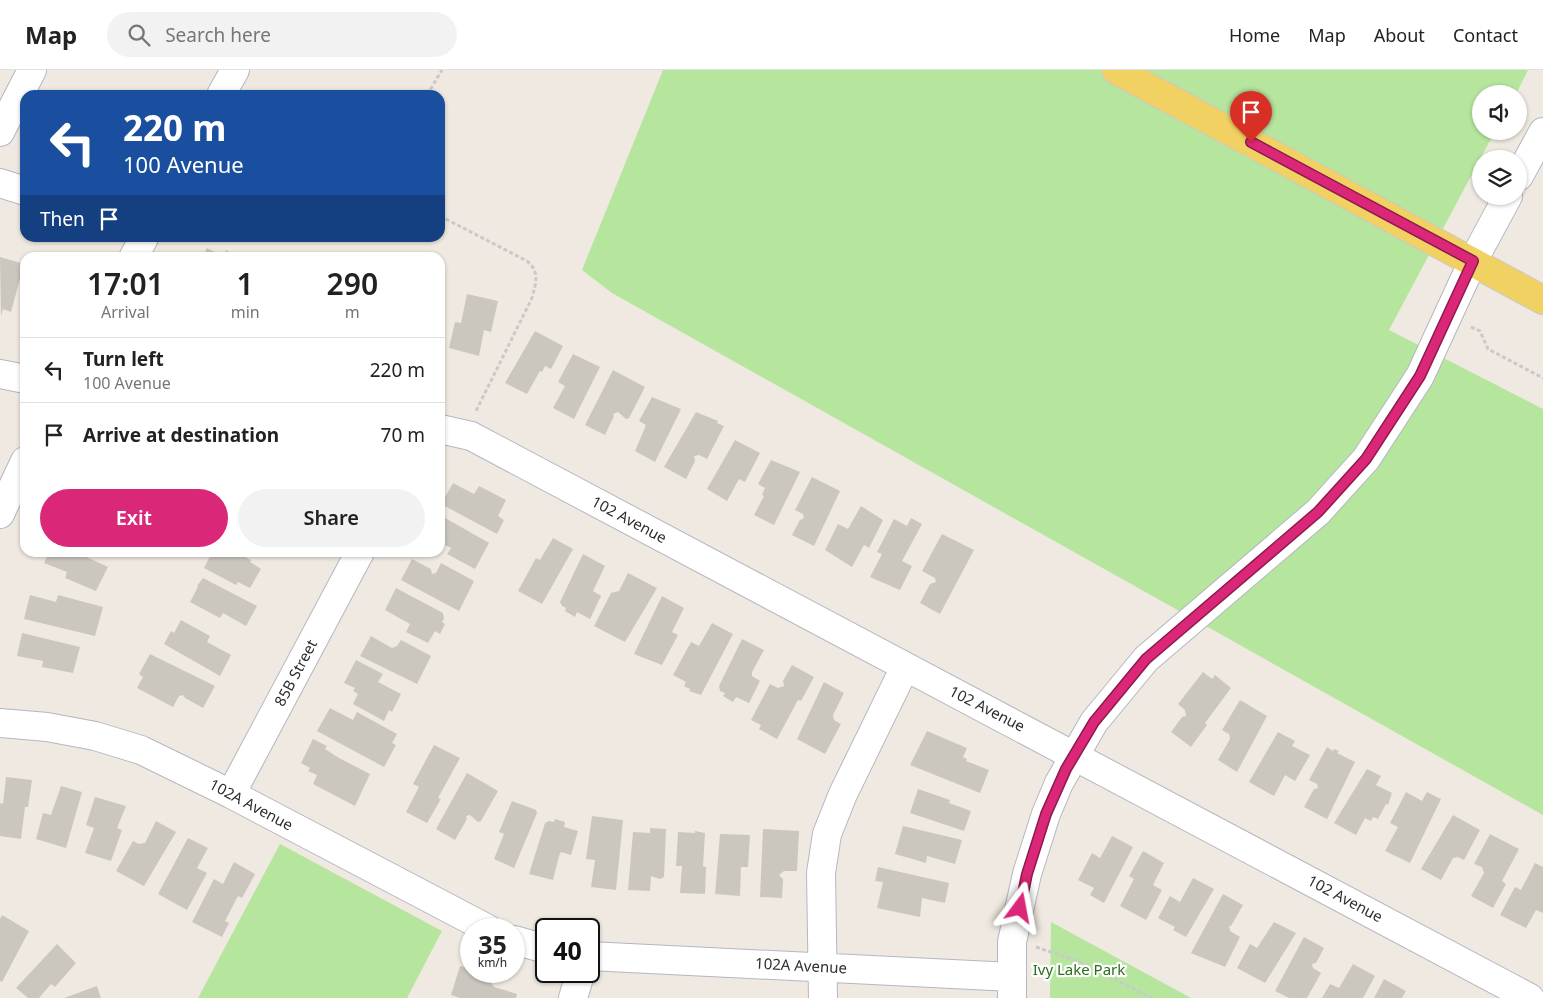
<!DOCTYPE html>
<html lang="en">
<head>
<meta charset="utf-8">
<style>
  body { margin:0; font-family:"Noto Sans",sans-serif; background:#f2f2f2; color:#222; height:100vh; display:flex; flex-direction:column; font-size:19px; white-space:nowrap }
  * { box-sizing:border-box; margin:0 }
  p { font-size:16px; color:#767676 }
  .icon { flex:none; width:28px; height:28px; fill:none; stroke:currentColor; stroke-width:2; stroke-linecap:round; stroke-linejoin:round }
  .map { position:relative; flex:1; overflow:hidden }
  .drawer { position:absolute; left:20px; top:182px; width:425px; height:305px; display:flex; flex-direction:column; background:#fff; border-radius:15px; box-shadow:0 1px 4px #0004 }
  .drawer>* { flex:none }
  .top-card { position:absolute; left:20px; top:20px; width:425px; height:152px; border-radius:15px; box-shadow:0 1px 4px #0004; background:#1a4fa0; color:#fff; overflow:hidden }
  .controls { position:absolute; left:1472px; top:15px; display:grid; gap:10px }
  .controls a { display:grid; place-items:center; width:55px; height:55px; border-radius:50%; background:#fff; box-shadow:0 1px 4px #0004; font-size:25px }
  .speed { position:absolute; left:460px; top:848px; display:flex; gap:10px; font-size:25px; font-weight:700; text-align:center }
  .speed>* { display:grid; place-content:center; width:65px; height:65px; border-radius:50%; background:#fff; box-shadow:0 1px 4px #0004; line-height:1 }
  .speed small { font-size:12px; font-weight:400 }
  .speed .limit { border:2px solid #111; border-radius:8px; background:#fff; color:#111 }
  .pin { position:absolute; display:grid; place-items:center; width:42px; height:42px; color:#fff; margin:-51px -21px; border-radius:50% 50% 50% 0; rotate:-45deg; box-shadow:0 0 5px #0007 }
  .pin .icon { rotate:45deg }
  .me { position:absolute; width:55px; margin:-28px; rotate:13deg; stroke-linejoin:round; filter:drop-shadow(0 0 4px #0008) }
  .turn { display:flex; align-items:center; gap:18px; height:105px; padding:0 20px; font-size:22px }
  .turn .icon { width:65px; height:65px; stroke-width:2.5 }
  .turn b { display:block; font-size:35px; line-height:42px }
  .then { display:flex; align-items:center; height:48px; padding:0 20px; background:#0003; gap:10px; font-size:19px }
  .eta { display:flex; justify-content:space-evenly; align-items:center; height:85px; text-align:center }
  .eta b { font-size:30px; font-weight:600; line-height:35px }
  .action { display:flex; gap:10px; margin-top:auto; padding:10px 20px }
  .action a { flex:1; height:58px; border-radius:30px; background:#db2777; color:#fff; font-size:20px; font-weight:600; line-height:58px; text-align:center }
  .action a+a { background:#f2f2f2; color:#222 }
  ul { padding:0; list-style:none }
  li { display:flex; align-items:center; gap:15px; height:65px; padding:0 20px; border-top:1px solid #e0e0e0 }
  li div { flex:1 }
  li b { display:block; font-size:19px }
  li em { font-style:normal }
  header { display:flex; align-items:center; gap:30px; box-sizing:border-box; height:70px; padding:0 25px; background:#fff; border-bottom:1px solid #e0e0e0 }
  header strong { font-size:24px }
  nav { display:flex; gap:28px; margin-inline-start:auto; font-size:18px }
  .search { width:350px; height:45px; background:#f2f2f2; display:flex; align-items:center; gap:12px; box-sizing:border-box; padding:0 18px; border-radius:28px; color:#767676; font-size:19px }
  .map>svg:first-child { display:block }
</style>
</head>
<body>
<header>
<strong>Map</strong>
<div class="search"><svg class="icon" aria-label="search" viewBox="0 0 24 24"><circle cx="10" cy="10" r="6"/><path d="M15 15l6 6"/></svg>Search here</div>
<nav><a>Home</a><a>Map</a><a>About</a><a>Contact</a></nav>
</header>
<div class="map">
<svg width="1543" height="928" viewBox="0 0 1543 928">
  <rect width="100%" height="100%" fill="#efe9e1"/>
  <path fill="#b6e59e" d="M663 0H1528L1516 24H1481V61H1495L1389 260 1543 339V745L612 223 582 200Z
    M280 774 442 861 407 928H198Z
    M1051 852 1191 928H1050Z"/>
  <path fill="#cbc7bf" d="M207 178 223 186 226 180 239 188H202Z
    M0 187 24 194 11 242 3 239 1 246Z
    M467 224 498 231 491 262 484 260 479 286 449 278 455 252 461 253Z
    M535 261 563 276 551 299 545 296 542 302 540 301 527 324 505 313Z
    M573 284 600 297 574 349 553 338 565 316 558 312Z
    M613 300 645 317 629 348 626 349 618 342 613 344 614 346 605 365 585 355Z
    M652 327 681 339 655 392 635 381 646 355 639 351Z
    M696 342 718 351 717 353 724 356 707 389 699 385 694 386 695 391 686 409 664 397Z
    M735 370 760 383 745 412 739 409 727 431 707 419Z
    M771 390 800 402 774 455 754 445 764 426 762 425 765 418 758 414Z
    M812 407 840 421 814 476 792 465 800 450 804 448 803 444 795 440Z
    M453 413 474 424 479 416 506 430 498 446 504 450 497 464 441 434Z
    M861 436 883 450 869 478 864 475 852 497 825 480 838 454 848 459Z
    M440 445 489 473 475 499 447 484 451 478 440 473Z
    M911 448 922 454 902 491 912 496 900 520 870 507 882 484 877 482 894 449 907 456Z
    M942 464 974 480 940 544 920 533 930 514 936 512 935 508 922 501Z
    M553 468 573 479 542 534 518 521 536 488 540 490Z
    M49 482H76L108 497 96 521 65 508 67 502 44 493Z
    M212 482H247L245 487 251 490 250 492 261 499 250 518 238 512 236 515 204 498Z
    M583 484 605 496 593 521 601 526 590 549 577 542 575 547 565 541 566 538 562 536 560 532Z
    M412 489 431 499 432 504 436 503 441 493 474 511 459 541 401 510Z
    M628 503 657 518 625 572 594 556 611 523 619 521Z
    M203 508 257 536 246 556 223 543 220 548 190 532 198 517 197 516Z
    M396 518 443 543 444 548 442 552 445 554 440 564 435 561 428 573 406 562 410 554 385 540Z
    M30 525 56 532 58 525 103 537 95 566 24 549Z
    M662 526 684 538 672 562 678 565 662 595 634 584Z
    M181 550 210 566 207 572 231 585 220 606 164 574 171 561 174 563Z
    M712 553 733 564 701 625 689 621 690 619 684 616 686 612 673 605 691 572 699 576Z
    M22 563 80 577 73 603 42 597 43 591 17 586Z
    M371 566 392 578 397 576 401 570 431 586 417 614 360 586Z
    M742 569 764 580 752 602V606L760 611 749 633 736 627 733 632 723 626 725 623 720 621 719 616Z
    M150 584 215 616 203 638 185 628 183 625 179 626 173 637 137 618 143 607 139 604Z
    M356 590 383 604 378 612 401 624 392 642 389 640 384 651 353 634 358 624 353 621 355 618 344 613Z
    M792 595 814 607 801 631 798 630 777 669 759 659 761 655 751 650 770 614 778 618 784 616 783 611Z
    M1203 602 1212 609 1215 605 1231 618 1205 653 1207 655 1191 677 1171 662 1182 647 1186 646 1185 640 1178 634Z
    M824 612 844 623 833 645 834 650 841 654 825 684 797 669Z
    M1240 630 1267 646 1237 702 1218 690 1230 669 1229 664 1222 660Z
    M330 638 353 650 357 642 397 664 392 673 396 675 384 697 317 661Z
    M927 661 967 678 963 687 967 689 966 691 989 700 980 723 910 695Z
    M1278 662 1295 671 1292 676 1310 685 1295 711 1285 705 1274 726 1249 712Z
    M313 669 327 676 325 679 339 688 370 704 355 736 313 714 317 705 308 701 310 698 301 693Z
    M434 675 460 688 438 728 441 729 427 753 406 742 419 717 413 714Z
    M1327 677 1333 681 1334 679 1339 681 1337 683 1355 692 1327 749 1304 737 1314 719 1318 718 1317 714 1309 710Z
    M1367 699 1381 706 1376 715 1392 723 1388 735 1386 734 1378 749 1373 747 1371 751 1365 748 1356 765 1334 753Z
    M467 703 498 721 481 751 478 752 470 745 466 746 467 749 455 770 436 759Z
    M6 707 32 710 28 737H25L21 769 0 766V733L3 734Z
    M61 716 82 722 66 778 36 769 43 743 51 745Z
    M918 719 950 730 949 733 971 741 964 761 910 743Z
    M1406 722 1422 731 1427 722 1441 729 1410 793 1385 781 1398 757 1390 753Z
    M95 727 126 736 117 758 122 760 111 791 85 783 94 758 86 755Z
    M512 731 536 740 537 743 514 798 494 789 504 764 499 762Z
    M1453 745 1480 760 1464 790 1458 787 1453 788 1441 810 1421 799Z
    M592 746 623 750 616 820 591 817 595 790 586 789Z
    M555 749 565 752 564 757 578 761 571 785 561 782 559 786 553 810 529 804 545 753 549 751 554 752Z
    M156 751 176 762 144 816 116 801 133 771 139 774 145 773Z
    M903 756 962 770 955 794 927 786 926 793 895 784Z
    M650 758 666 759 664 807 660 809 651 806 650 821 628 820 633 762 650 763Z
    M763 759 799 761 797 801H784L779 805 783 809 782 828 760 827Z
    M695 761 705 763 703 796 706 797 705 824 680 823 682 796H676L678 762 695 763Z
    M720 764 750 765 748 797H741L740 826 715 824Z
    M1490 764 1519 779 1502 811 1506 814 1493 838 1471 826 1484 803 1482 797 1474 794Z
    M1112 766 1133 777 1104 833 1090 825 1094 818 1078 810 1092 783 1100 788Z
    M188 768 208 778 197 798 207 803 187 840 158 824Z
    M1143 781 1164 793 1153 815 1162 820 1146 850 1120 836 1134 809 1129 806Z
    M234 792 255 804 242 828 238 826 225 851 229 853 222 867 192 852 214 809 223 814Z
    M1535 793 1543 797V843L1536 840 1526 858 1500 845 1515 817 1521 820Z
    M878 797 949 813 945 833 922 828 920 847 877 838 883 812 875 811Z
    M1193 808 1214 819 1186 867 1173 860 1175 857 1158 848 1170 826 1180 832Z
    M1223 824 1243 835 1231 856H1229L1230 861 1240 867 1225 897 1191 883Z
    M2 845 29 861 2 912 0 911V849Z
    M1274 852 1296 863 1265 913 1237 898 1250 874 1257 878Z
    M1304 867 1324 878 1316 893 1312 894 1313 898 1321 903 1307 928H1289L1275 921Z
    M57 874 76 893 55 917 51 914 39 928H28L16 918Z
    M1353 894 1375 906 1363 928H1322L1330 914 1339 918Z
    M460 896 471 899V901L493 905 491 912 494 917 517 924 516 928H460L451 925Z
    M1384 909 1406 921 1402 928H1374Z
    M97 916 101 928H64Z"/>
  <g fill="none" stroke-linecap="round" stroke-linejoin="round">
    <defs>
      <path id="minor" d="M221 25 235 0
        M0 62 32 0
        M1519 106 1543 62
        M0 113 25 121
        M133 188 144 168
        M0 304 25 309
        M440 359 471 366 1530 928
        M0 444 25 391
        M0 653 47 657 95 666 141 680 231 724 488 859
        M231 724 360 482
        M514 870 546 879
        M589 886 1012 907
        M573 928 581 901
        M823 928 821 803 827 764 843 724 905 597
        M1012 928V872L1027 804 1046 744 1059 713 1094 652 1146 589 1318 442 1366 389 1420 306 1473 191 1508 126"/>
      <path id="major" d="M1116 0 1543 230"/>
    </defs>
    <use href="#minor" stroke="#b4b7c1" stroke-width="30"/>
    <use href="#major" stroke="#c9c9c9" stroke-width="30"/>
    <path stroke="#c9c9c9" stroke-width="3" stroke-dasharray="4 2.5" stroke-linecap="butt" d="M427 25 442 0
      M440 146 527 191C540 202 536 212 532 228L476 341
      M1471 257 1480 261 1488 279 1543 308
      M1036 877 1078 891 1152 928"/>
    <use href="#minor" stroke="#fff" stroke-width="28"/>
    <use href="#major" stroke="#f2d163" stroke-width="28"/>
  </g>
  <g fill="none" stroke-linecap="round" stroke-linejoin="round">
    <defs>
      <path id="route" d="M1020 838 1027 804 1046 744 1066 699 1094 652 1146 589 1318 442 1366 389 1420 306 1473 191 1251 72"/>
    </defs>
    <use href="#route" stroke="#8e194d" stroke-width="12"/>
    <use href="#route" stroke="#db2777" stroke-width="9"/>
  </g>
  <g text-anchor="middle" stroke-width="4.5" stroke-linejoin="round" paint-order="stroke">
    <g font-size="15" fill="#2e2e2e" stroke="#fff">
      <text transform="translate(629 450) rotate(28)" y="5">102 Avenue</text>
      <text transform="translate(296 603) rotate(-62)" y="5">85B Street</text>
      <text transform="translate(987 639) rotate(27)" y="5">102 Avenue</text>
      <text transform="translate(251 735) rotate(28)" y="5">102A Avenue</text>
      <text transform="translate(1345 829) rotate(28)" y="5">102 Avenue</text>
      <text transform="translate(801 896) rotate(3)" y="5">102A Avenue</text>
    </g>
    <g font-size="15" fill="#2c6e1b" stroke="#fff">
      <text x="1079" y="905">Ivy Lake Park</text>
    </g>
  </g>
</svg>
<div class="controls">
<a><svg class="icon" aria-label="sound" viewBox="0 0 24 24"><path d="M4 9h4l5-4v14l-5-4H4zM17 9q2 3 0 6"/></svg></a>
<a><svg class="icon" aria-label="layers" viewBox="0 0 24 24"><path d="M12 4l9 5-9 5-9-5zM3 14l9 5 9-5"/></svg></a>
</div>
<div class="speed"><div>35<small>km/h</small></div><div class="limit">40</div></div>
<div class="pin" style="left:1251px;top:72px;background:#d93025"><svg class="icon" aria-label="arrive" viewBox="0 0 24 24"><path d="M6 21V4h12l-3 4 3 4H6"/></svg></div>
<svg class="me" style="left:1020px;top:838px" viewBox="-20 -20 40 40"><path d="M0-17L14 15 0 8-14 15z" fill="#db2777" stroke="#fff" stroke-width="4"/></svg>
<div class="top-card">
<div class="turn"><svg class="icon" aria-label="left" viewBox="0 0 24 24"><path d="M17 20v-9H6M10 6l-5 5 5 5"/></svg><div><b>220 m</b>100 Avenue</div></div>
<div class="then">Then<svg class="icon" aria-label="arrive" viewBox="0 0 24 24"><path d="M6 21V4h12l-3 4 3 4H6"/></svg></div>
</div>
<section class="drawer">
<div class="eta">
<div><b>17:01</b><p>Arrival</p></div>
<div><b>1</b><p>min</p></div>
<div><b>290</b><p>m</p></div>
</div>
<ul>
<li><svg class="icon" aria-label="left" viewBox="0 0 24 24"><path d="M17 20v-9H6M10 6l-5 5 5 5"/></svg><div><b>Turn left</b><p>100 Avenue</p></div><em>220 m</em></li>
<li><svg class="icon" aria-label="arrive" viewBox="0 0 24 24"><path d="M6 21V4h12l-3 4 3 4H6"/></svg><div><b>Arrive at destination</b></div><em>70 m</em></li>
</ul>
<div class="action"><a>Exit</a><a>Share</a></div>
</section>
</div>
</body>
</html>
